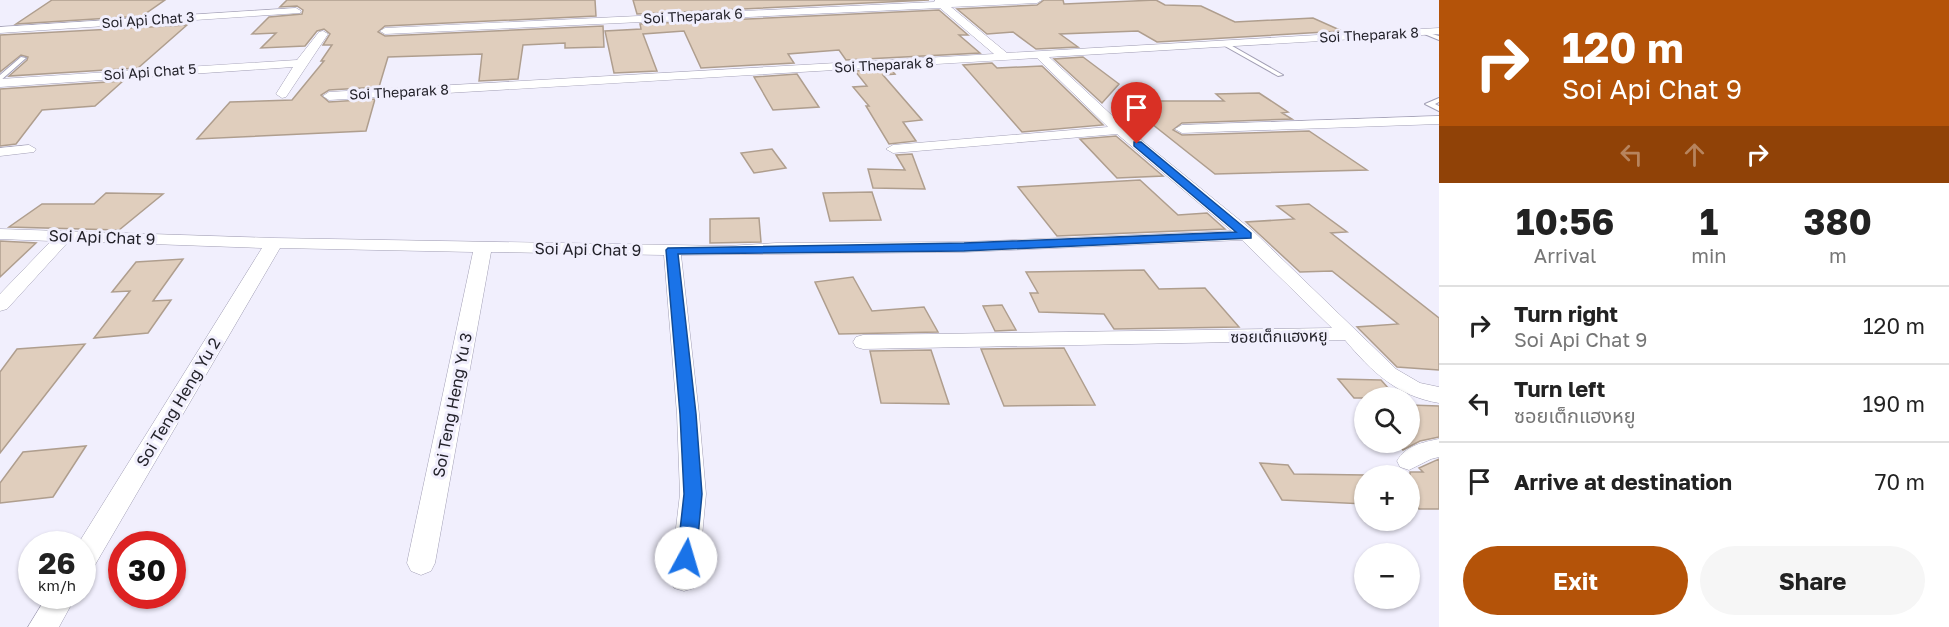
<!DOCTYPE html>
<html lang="en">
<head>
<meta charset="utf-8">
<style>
  body { margin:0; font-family:"Golos Text","Noto Sans Thai",sans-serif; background:#f6f6f6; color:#222; height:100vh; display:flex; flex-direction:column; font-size:22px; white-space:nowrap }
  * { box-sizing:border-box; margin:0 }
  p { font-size:20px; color:#767676 }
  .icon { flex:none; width:33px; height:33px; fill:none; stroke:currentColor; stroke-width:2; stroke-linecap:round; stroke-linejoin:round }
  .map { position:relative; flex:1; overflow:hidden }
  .details { display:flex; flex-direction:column; background:#fff; width:510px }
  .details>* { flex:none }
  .hud { background:#b45309; color:#fff; overflow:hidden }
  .buttons { position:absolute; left:1354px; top:387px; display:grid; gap:12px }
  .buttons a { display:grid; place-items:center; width:66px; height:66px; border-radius:50%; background:#fff; box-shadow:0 2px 4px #0004; font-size:30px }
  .speed { position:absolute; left:18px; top:531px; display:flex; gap:12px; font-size:30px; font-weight:700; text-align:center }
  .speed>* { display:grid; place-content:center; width:78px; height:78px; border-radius:50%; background:#fff; box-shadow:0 2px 4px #0004; line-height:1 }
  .speed small { font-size:15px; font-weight:400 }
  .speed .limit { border:9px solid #d22; background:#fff; color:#111 }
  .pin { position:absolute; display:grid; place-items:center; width:51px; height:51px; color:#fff; margin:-62px -26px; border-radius:50% 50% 50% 0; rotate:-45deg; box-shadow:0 0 6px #0007 }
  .pin .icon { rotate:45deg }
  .me { position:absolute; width:66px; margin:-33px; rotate:6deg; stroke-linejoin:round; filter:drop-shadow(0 0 4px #0008) }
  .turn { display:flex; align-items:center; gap:21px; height:126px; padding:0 24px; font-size:27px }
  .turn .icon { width:78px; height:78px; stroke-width:2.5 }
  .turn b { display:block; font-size:42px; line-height:51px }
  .lanes { display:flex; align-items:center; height:57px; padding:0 24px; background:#0003; justify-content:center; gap:30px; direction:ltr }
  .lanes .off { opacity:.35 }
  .eta { display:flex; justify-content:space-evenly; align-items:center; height:102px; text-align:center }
  .eta b { font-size:36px; font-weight:700; line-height:42px }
  .cta { display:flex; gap:12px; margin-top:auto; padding:12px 24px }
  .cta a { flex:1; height:69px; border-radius:36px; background:#b45309; color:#fff; font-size:24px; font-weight:700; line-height:69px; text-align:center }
  .cta a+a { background:#f6f6f6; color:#222 }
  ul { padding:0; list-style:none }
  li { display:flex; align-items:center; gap:18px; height:78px; padding:0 24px; border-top:2px solid #e0e0e0 }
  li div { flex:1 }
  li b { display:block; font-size:22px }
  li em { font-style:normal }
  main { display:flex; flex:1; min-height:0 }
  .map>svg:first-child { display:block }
</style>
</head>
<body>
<main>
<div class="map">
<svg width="1439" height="627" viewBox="0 0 1439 627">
  <rect width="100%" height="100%" fill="#f1effd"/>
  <path fill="#e0cebd" stroke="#af9e8e" stroke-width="1.5" d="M52 0H165L142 16 16 24Z
    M287 0H595L596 16 385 26 378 32 385 36 603 26 604 47 565 48V43L523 45 518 79 479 81 482 54 388 57 379 87 329 90 321 95 329 102 375 99 366 131 197 139 230 102 292 100 324 61H321L332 45H323L330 34 324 29 317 31 305 46 261 48 276 33 252 34 269 17 302 14 303 10 297 6 280 7Z
    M633 0H929L637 14Z
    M1044 0H1063L1064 4 1156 0 1165 5 1201 6 1235 22 1313 18 1342 31 1157 42 1138 31 1060 34 1078 47 1036 49 1013 32 987 34 957 9 1037 5Z
    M939 10 968 35H959L980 53 846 60 839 50 788 54 794 63 701 68 684 31 643 34 657 71 614 73 605 31 641 29 640 24Z
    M187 25 138 68 9 76 27 60 28 57 21 55 0 72V35Z
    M1083 57 1119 84 1102 103 1054 59Z
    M992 63 997 68 1042 66 1103 125 1022 132 963 65Z
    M891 69 895 74 883 75 922 120 903 122 916 141 889 144 866 106H869L853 87 867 86 855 71Z
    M797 74 819 107 773 110 754 77Z
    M123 81 95 106 42 110 16 144 0 146V89Z
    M1259 93 1288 112 1282 113 1292 119 1182 123 1173 130 1182 135 1309 131 1367 170 1215 174 1118 97 1150 96 1158 101H1224L1216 94Z
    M1116 136 1163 176 1117 178 1080 139Z
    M772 149 786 168 754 173 741 153Z
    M912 154 925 189 873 188 868 169 905 170 896 155Z
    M1140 180 1178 215 1207 213 1225 229 1057 236 1018 187Z
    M872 192 881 220 830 221 823 193Z
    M106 193 163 194 119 230 9 227 42 204H94Z
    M1309 204 1347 232 1331 233 1439 318V370L1397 367 1357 327 1398 324 1332 271 1300 272 1246 222 1294 219 1277 206Z
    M759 218 761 242 710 243V219Z
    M0 241 36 243 0 277Z
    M183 259 153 301 171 300 148 333 94 338 130 291 112 292 136 262Z
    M1144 270 1159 289 1205 288 1239 327 1114 329 1104 314 1039 312 1030 293H1038L1026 272Z
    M853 277 872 311 924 307 938 332 839 334 815 282Z
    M1002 305 1016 330 995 331 983 306Z
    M85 344 0 453V372L17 349Z
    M1064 348 1095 405 1004 406 981 349Z
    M931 350 949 404 881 403 870 351Z
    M1338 379 1381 380 1397 398H1354Z
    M1410 405 1439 406V437L1420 441 1403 450 1396 442H1410Z
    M86 446 53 497 0 503V483L23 452Z
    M1439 459V509H1419L1410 498V472H1423L1419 468Z
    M1260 463 1288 465 1294 474 1365 475V504L1282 500Z"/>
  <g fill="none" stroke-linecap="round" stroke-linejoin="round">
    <defs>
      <path id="service" d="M1422 31 1439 36V40L1422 33Z
        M1223 43H1227L1283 75 1278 76 1223 45Z
        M21 57 26 58 0 81V75Z
        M1439 98V102L1435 104 1439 106V111L1425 104Z"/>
      <path id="minor" d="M935 0H1042L1037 3 951 7 1007 53 1439 28V34L1049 57 1118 121 1253 231 1396 369 1420 383 1439 387V403C1397 396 1372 372 1345 340L863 349 856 347 853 342 856 337 863 335 1332 328 1242 240 964 252 681 255 699 414 706 494 698 579 694 588 684 591 674 588 670 579 680 494 677 414 664 255 491 252 435 563 431 571 421 575 411 571 407 563 473 252 280 248 92 570 82 574V544H78L262 248 69 241 7 309 0 311V294L51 241 0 239V229L274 238 728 246 776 243 964 242 1232 231 1117 134 893 153 886 149 893 145 1108 127 1037 58 329 100 323 96 329 92 994 54 940 8 385 34 380 31 385 28 934 2Z
        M296 8 301 11 300 13 0 33V27Z
        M323 31 328 34 286 97 282 98 276 94 293 67 0 87V79L297 60 319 32Z
        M1439 116V124L1182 133 1175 129 1182 125Z
        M29 145 36 149 34 152 0 156V148Z
        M1439 439V457L1431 459 1409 470 1400 467 1397 461C1405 446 1423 442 1439 439Z
        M47 596H76L59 627H28Z"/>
    </defs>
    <use href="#service" stroke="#a29fb5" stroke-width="2"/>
    <use href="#minor" stroke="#a29fb5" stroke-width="1"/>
    <use href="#service" fill="#fff" fill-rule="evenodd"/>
    <use href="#minor" fill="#fff" fill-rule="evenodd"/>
  </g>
  <path fill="#1a73e8" stroke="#114b97" stroke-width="1.5" d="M1134 142H1141L1251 233V238L964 251 678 254 696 414 702 494 696 558 693 563 686 566 680 563 677 558 684 494 680 414 666 250 668 248 964 243 1236 232 1134 146Z"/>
  <g text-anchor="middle" stroke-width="6" stroke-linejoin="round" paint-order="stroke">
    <g font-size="14" fill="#23222a" stroke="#f1effd">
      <text transform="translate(693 16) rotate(-3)" y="5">Soi Theparak 6</text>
      <text transform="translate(148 20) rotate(-4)" y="5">Soi Api Chat 3</text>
      <text transform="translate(1369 35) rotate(-3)" y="5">Soi Theparak 8</text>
      <text transform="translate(884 65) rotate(-3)" y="5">Soi Theparak 8</text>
      <text transform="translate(150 72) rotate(-4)" y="5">Soi Api Chat 5</text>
      <text transform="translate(399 92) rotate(-3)" y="5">Soi Theparak 8</text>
    </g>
    <g font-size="16" fill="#23222a" stroke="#f1effd">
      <text transform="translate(102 237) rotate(2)" y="6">Soi Api Chat 9</text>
      <text transform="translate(588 249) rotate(1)" y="6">Soi Api Chat 9</text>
      <text transform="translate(1279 336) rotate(-1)" y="6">ซอยเต็กแฮงหยู</text>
      <text transform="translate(178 402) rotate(-59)" y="6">Soi Teng Heng Yu 2</text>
      <text transform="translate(452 405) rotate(-79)" y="6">Soi Teng Heng Yu 3</text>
    </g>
  </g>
</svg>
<div class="buttons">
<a><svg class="icon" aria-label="search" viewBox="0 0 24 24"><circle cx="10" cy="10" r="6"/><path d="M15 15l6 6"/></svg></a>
<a>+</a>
<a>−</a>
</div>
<div class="speed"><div>26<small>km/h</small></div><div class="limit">30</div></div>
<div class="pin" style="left:1137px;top:144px;background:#d93025"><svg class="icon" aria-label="arrive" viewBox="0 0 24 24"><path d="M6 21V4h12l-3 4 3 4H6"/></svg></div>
<svg class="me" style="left:686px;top:558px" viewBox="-20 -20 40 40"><circle r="19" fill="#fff"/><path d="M0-13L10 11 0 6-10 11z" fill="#1a73e8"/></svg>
</div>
<section class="details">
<div class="hud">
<div class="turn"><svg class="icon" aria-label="right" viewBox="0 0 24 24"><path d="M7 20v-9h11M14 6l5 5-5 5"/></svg><div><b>120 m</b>Soi Api Chat 9</div></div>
<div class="lanes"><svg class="icon off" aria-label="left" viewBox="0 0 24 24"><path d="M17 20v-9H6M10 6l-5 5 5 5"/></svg><svg class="icon off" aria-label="ahead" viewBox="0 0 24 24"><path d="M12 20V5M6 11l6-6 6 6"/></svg><svg class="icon" aria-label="right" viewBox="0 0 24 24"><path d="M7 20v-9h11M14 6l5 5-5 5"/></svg></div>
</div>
<div class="eta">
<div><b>10:56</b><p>Arrival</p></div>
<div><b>1</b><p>min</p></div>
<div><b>380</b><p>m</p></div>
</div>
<ul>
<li><svg class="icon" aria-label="right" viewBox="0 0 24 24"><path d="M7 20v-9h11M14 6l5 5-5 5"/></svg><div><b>Turn right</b><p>Soi Api Chat 9</p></div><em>120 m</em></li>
<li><svg class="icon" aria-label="left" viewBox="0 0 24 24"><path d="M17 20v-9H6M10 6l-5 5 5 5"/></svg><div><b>Turn left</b><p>ซอยเต็กแฮงหยู</p></div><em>190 m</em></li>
<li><svg class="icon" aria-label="arrive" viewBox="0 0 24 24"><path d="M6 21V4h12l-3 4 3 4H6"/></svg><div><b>Arrive at destination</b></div><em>70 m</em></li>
</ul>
<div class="cta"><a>Exit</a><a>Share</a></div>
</section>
</main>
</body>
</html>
